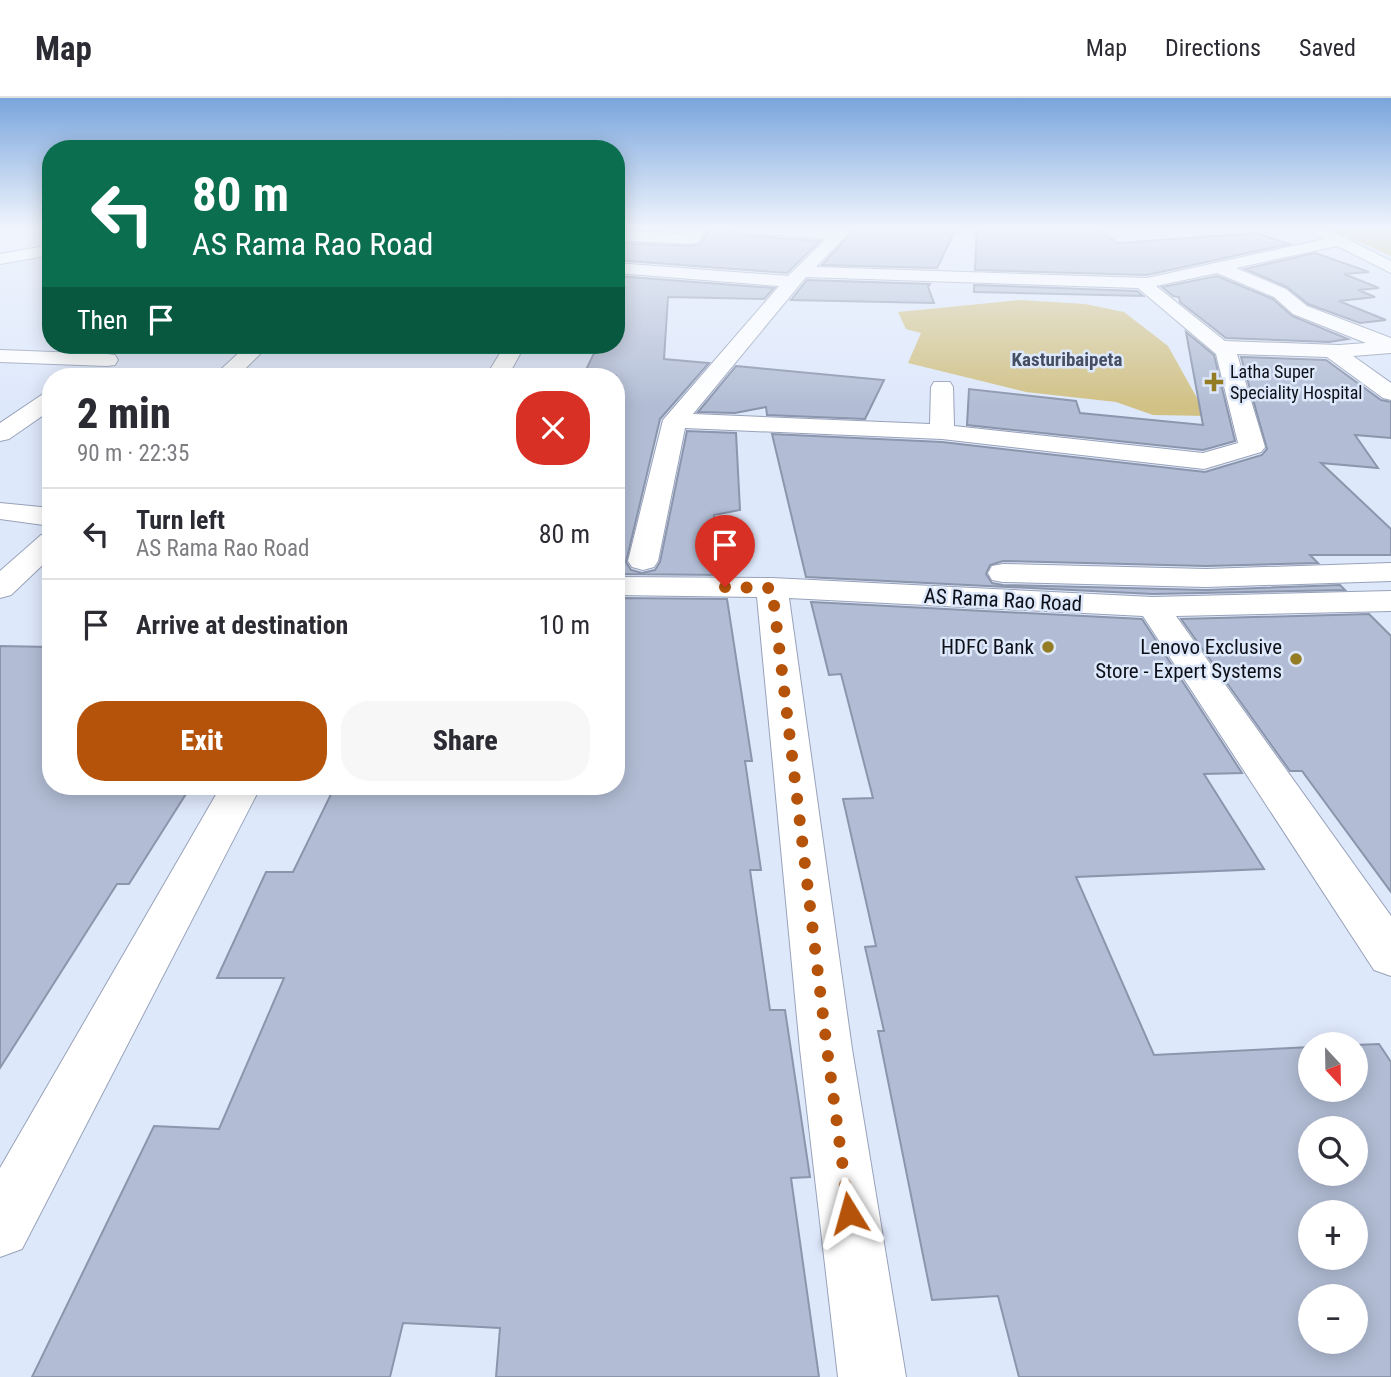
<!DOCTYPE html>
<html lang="en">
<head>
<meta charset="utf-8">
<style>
  body { margin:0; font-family:"Roboto Condensed",sans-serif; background:#f7f7f7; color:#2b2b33; height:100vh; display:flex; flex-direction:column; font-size:26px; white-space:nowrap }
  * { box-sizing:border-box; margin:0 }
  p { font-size:23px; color:#7c7c81 }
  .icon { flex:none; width:38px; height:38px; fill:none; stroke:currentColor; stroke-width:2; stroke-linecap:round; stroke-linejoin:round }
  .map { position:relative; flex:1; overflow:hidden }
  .side { position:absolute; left:42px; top:270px; width:583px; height:427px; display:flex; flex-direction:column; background:#fff; border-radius:28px; box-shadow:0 4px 18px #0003 }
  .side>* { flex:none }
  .banner { position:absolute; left:42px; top:42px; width:583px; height:214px; border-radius:28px; box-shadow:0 4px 18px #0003; background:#0b6e4f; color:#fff; overflow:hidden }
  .needle { width:46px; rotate:158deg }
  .tools { position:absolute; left:1298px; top:934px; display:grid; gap:14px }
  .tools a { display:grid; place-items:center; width:70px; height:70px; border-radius:50%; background:#fff; box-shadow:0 4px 18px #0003; font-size:35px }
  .pin { position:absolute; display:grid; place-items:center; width:60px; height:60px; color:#fff; margin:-72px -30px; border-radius:50% 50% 50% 0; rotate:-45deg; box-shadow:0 0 7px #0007 }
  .pin .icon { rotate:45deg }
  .me { position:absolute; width:77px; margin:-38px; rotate:352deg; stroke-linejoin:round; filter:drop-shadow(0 0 5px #0008) }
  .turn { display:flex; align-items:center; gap:24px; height:147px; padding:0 35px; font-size:32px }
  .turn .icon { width:91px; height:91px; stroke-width:2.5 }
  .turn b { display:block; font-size:49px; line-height:60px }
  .then { display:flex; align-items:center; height:66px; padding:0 35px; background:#0003; gap:14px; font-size:26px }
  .round { display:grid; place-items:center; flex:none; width:74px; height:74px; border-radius:28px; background:#f7f7f7 }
  .headline { display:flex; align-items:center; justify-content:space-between; height:119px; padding:0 35px }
  h1 { font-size:42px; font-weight:800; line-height:52px }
  .button { display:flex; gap:14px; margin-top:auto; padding:14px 35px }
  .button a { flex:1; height:80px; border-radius:28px; background:#b45309; color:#fff; font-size:28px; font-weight:800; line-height:80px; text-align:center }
  .button a+a { background:#f7f7f7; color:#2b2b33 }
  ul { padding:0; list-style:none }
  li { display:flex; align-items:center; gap:21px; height:91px; padding:0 35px; border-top:2px solid #e1e1e2 }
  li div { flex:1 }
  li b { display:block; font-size:26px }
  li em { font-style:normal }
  header { display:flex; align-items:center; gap:42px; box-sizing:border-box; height:98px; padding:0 35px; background:#fff; border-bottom:2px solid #e1e1e2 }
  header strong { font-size:33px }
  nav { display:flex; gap:38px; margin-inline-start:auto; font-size:24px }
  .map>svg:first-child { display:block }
</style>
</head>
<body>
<header>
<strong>Map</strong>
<nav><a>Map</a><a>Directions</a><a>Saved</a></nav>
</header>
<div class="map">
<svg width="1391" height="1279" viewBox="0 0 1391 1279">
  <rect width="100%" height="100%" fill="#dee8fb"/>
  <path fill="#d1c185" d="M1326 129H1391V158Z
    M1020 202 1085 206 1124 214 1168 248 1207 318 1153 317 1116 304 1026 294 908 265 921 235 906 231 898 214Z"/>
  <path fill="#b2bdd5" stroke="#8b95ac" stroke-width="2" fill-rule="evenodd" d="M712 129H729L739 137 820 143 787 175 616 162V145L693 148 700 146Z
    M857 129H957L937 170 822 167Z
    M977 129H1093L1118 145 1256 135 1289 146 1147 177 975 172Z
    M1315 155 1369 174 1344 176 1379 190 1358 192 1375 199 1339 203 1386 222 1360 225 1308 206 1287 189 1245 171Z
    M616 178 774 190 764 201 668 199 664 261 709 265 660 321 626 464 631 472 642 475 655 472 660 464 687 333 736 335 740 412 714 417 723 477 616 476V278H583L598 247H616Z
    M1217 178 1273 201 1292 218 1348 241 1329 244 1226 240 1180 204 1179 199 1173 198 1162 189Z
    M807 182 930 186 928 189 934 205 791 202Z
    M974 187 1137 193 1143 198 974 194Z
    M1186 234 1214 257 1235 343 1203 352 967 327 969 291 1076 303 1080 315 1203 327Z
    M1241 259 1326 262 1381 302 1391 304V340L1355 337 1378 370 1321 365 1391 431V457H1310L1318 465 1206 468 1003 463 990 467 986 476 992 485 1003 487 1206 492 1340 487 1345 492 1153 496 806 479 772 336 942 344 1205 374 1262 357 1267 351Z
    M736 268 757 270 884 282 865 321 767 317 766 309 735 315 698 314Z
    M616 500 727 501 752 663H745L761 772H750L770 912H785L810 1079 791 1080 819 1279H496L500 1230 403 1225 390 1279H32L154 1028 219 1031 284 880H217L266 774H293L335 688H616Z
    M811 504 1142 521 1242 675 1204 676 1264 771 1076 779 1154 957 1311 949V992H1356V947L1379 946 1391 964V1279H1019L998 1198 932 1202 878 933H884L865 849 876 848 843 701 873 700 841 576 829 577ZM1311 1031H1356V1076H1311ZM1311 1115H1356V1160H1311ZM1311 1199H1356V1244H1311Z
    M1369 516 1391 538V794L1302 673H1290L1181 521Z
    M0 548 51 549V688H191L129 786H117L0 970Z"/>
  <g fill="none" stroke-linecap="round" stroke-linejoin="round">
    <defs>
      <path id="minor" d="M694 129H710L698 144 692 146 616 142V132L688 136Z
        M732 129 835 132 838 129H854L816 169 1147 180 1324 141 1306 130 1324 129 1391 163V175L1337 148 1236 170 1286 191 1307 208 1391 240V255L1353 258 1391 285V302L1383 300 1327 259 1237 256 1265 349 1261 354 1204 371 942 341 685 330 658 463 654 469 643 472 632 469 628 463 663 322 779 188 616 175V165L788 178 826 141 739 134ZM1217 175 1274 199 1293 216 1366 245 1339 247 1225 243 1156 188ZM806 179 1138 190 1216 256 1238 345 1203 355 954 328 953 289 950 284H934L931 289 930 326 693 316Z
        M51 147V157L0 166V156Z
        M247 247H269L238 278H214Z
        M505 247H525L508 278H486Z
        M0 252 107 256 115 257 118 262 115 267 107 268 0 264Z
        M51 294V312L9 341 0 343V325L43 296Z
        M0 405 51 410V428L0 421Z
        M51 434V459L11 497 0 500V473L41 437Z
        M1391 465V483L1206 489 1003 484 992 482 988 475 992 468 1003 466 1206 471Z
        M616 479 772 480 1153 499 1391 493V513L1176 518 1391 818V878L1374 872 1143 518 789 500 852 951 906 1279H838L800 951 757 499 616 497Z
        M221 688H261L22 1151 0 1159V1070Z"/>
    </defs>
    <use href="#minor" stroke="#98a2b9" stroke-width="2"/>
    <use href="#minor" fill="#fff" fill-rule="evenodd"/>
  </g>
  <linearGradient id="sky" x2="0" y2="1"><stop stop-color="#7aa5dc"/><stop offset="0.42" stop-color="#f0f5fd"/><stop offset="1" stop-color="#f0f5fd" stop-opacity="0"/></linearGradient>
  <rect width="1391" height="308" fill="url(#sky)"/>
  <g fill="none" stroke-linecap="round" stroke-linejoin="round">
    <path stroke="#b45309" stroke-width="12" stroke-dasharray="0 21.6" d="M725 489 772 490 827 951 849 1115"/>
  </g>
  <g fill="#937c23" stroke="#dee8fb" stroke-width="2.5">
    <path d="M1210.5 273.5h7v7h7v7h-7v7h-7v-7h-7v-7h7z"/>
    <circle cx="1048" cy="549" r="7"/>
    <circle cx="1296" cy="561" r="7"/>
  </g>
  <g text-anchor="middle" stroke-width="5" stroke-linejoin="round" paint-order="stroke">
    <g font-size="18" fill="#0d1018" stroke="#dee8fb" text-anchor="start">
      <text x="1230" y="280">Latha Super<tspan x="1230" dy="21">Speciality Hospital</tspan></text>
    </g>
    <g font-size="19" font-weight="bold" fill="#454e62" stroke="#dee8fb">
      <text x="1067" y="268">Kasturibaipeta</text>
    </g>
    <g font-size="21" fill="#0d1018" stroke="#dee8fb">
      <text transform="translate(1003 502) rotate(3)" y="7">AS Rama Rao Road</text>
    </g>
    <g font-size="21" fill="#0d1018" stroke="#dee8fb" text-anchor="end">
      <text x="1034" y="556">HDFC Bank</text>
      <text x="1282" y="556">Lenovo Exclusive<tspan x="1282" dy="24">Store - Expert Systems</tspan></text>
    </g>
  </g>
</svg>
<div class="tools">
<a><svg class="needle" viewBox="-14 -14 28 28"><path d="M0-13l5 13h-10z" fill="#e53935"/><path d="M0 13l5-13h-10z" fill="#7c7c81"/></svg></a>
<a><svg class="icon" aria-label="search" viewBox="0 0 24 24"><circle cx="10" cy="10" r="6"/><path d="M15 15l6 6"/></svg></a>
<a>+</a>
<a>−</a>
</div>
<div class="pin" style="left:725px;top:489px;background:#d93025"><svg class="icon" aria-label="arrive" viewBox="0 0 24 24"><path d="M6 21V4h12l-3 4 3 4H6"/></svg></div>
<svg class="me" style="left:849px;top:1115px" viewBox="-20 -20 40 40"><path d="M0-17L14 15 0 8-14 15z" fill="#b45309" stroke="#fff" stroke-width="4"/></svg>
<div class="banner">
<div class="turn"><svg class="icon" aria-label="left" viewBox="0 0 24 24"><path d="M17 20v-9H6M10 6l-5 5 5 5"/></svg><div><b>80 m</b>AS Rama Rao Road</div></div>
<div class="then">Then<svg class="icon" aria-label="arrive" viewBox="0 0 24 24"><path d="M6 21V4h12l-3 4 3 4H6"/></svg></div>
</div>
<section class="side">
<div class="headline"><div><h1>2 min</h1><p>90 m · 22:35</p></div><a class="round" style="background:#d93025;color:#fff"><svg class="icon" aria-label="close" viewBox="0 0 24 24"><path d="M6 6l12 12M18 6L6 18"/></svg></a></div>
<ul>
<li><svg class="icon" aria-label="left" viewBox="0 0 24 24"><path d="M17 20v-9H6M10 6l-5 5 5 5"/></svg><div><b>Turn left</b><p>AS Rama Rao Road</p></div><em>80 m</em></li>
<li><svg class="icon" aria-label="arrive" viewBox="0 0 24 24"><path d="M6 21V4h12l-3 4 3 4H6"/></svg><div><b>Arrive at destination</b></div><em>10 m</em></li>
</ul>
<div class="button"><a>Exit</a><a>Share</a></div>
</section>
</div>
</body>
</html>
